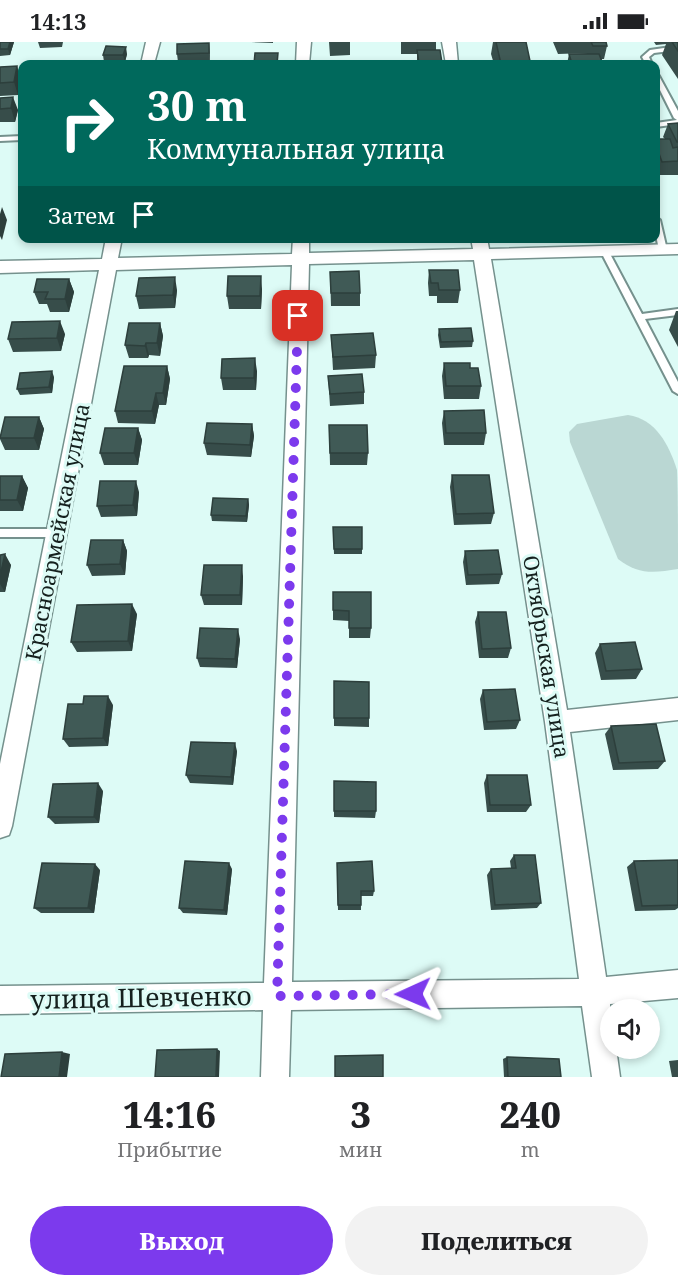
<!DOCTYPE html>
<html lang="ru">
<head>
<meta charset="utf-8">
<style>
  body { margin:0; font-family:"Noto Serif",serif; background:#f2f2f2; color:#202124; height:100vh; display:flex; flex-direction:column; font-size:22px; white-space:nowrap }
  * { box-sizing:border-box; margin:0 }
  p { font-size:20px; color:#757577 }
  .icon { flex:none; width:33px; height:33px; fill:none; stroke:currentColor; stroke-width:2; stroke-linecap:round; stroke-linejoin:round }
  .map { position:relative; height:1035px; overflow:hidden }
  .details { display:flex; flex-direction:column; background:#fff; flex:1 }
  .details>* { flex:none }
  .hud { position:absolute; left:18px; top:18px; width:642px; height:183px; border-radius:12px; box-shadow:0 3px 9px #0003; background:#00695c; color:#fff; overflow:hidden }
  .controls { position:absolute; left:600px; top:957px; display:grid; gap:12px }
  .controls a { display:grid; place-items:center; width:60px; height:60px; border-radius:50%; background:#fff; box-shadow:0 3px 9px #0003; font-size:30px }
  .pin { position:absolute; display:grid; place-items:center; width:51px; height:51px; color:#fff; margin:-26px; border-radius:12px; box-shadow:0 3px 9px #0006 }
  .me { position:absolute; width:66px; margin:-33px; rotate:269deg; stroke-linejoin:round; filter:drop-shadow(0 0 4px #0008) }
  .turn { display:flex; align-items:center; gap:21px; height:126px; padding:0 30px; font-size:27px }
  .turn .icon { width:78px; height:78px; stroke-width:2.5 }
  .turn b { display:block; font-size:42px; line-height:51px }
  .then { display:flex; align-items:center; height:57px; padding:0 30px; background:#0003; gap:12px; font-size:22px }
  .eta { display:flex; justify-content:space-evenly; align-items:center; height:102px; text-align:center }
  .eta b { font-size:36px; font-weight:800; line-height:42px }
  .cta { display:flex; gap:12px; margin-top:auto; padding:12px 30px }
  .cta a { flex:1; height:69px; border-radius:36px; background:#7c3aed; color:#fff; font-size:24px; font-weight:800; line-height:69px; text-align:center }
  .cta a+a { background:#f2f2f2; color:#202124 }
  .status { display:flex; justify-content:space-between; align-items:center; height:42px; padding:0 30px; background:#fff; direction:ltr }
  .status svg { height:16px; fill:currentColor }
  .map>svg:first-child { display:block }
</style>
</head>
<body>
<div class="status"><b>14:13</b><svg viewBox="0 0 49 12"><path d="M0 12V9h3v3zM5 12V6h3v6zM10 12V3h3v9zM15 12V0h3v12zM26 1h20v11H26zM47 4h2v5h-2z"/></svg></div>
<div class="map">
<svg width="678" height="1035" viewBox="0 0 678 1035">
  <rect width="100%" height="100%" fill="#ddfbf6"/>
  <path fill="#bad7d3" d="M628 373C656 377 669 403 677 428 678 445 678 505 678 527 654 531 638 533 618 517L570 400 569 390 577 382Z"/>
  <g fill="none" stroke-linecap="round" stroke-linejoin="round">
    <defs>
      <path id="lane" d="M678 4V8L654 11 649 15 652 22H646L642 15 650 8Z
        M656 32 659 34 678 69V82L656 85V81L677 78 674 76 656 40Z
        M22 94V98L0 99V95Z
        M656 175 660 178 667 208 663 211 659 208 656 193Z
        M605 207 609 210 642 272 678 267V273L645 277 678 340V352L673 349 601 210Z
        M0 487H58L62 488 63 491 62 494 58 495H0Z"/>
      <path id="street" d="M146 0H160L154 22H141Z
        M297 0H311L309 22H296Z
        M442 0H456L458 22H446Z
        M106 196H122L118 216 292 212 293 196H309V211L473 207 471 196H487L489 207 678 202V212L491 217 567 668 678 656V678L570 690 606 935 678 928V956L610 962V1006H616L620 1035H592L582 964 291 968 289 1035H261L263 968 0 972V944L264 941 292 223 116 228 12 784 9 793 0 796V722L99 228 0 231V219L102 217ZM474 218 545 680 579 937 292 940 309 222Z"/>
    </defs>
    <use href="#lane" stroke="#75918d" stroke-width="4"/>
    <use href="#street" stroke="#75918d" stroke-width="3"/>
    <use href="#lane" fill="#fff" fill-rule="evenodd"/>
    <use href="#street" fill="#fff" fill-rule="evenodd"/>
  </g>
  <path fill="#374d4a" d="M0 0H14L10 13 0 14Z
    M38 0H63L62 5 40 6Z
    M251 0H273V1Z
    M329 0H350V13L330 14Z
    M401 0H436V8H440L442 22H417V12H401Z
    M493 0H526L530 19 536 22H494L491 12Z
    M553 0H606L607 4 604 17H601L603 22H567L569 12 588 11 558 12Z
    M654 0H678V37L662 13 666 2 656 3Z
    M209 1 210 22 178 20 177 12Z
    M127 12 125 20H104L103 13Z
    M17 24 21 38 18 53 0 54V25Z
    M0 56 18 68 15 80H0Z
    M678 81V133H657L656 128V97H665L663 95 668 82Z
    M429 228 460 248 458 261H437V254H429L428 241Z
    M330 230 360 251V264H331Z
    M69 237 74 250 69 270H50L47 262H39L34 250Z
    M262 247 261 267H229L227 254Z
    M177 248 175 266 139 267 136 254Z
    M676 269H678V305L669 288Z
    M160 281 163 294 160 314 149 313 148 316H129L125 303Z
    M439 287 473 299 472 305 440 306 438 293Z
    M65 292 61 309 13 310 8 297Z
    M331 293 376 313 375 326 333 328Z
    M444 321 481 344 479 357H444L442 334Z
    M167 324 170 337 166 363H159L155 382 118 381 115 369Z
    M257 329 256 348H223L221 336Z
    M328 334 364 350V362L330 364Z
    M54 335 52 351 20 353 17 347Z
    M444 369 486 391 484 403H444L442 381Z
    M39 375 44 387 39 408H5L0 397V394Z
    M252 382 254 394 251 415 207 413 204 401Z
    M329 383 368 411 367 423H330Z
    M138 386 142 398 138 423H104L100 411Z
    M452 433 494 471 491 482 454 483 450 445Z
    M0 434H22L28 446 23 469H0Z
    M139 450 137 474 101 475 97 464Z
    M248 457 249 463 247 480 212 479 211 473Z
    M333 485H362V512H334Z
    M123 498 127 509 125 533 92 534 87 523Z
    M465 509 502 532 499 542 466 543 463 520Z
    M0 513 11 523 5 550H0Z
    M243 534 242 563H204L201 553Z
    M333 550 371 586 370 596H349V579L333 578Z
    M478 570 511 606 508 616H479L475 580Z
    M137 572 132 609 77 610 71 600Z
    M240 597 237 626 200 625 197 616Z
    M600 602 642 627 636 637 601 638 595 611Z
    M334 639 369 676V685L334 684Z
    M483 648 520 678 516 687 484 688 480 657Z
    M113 663 108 704 69 705 63 697Z
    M611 684 665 719 658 727 613 728 605 692Z
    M237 709 233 743 190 741 186 733Z
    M487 733 531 763 526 770H487L484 741Z
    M334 739 376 769 375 776 334 775Z
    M103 749 99 781 55 782 48 775Z
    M514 813 541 861 537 866 491 868 487 833 491 827 511 826 510 819Z
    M678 818V866L675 868 635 869 627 825 634 819Z
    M337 821 374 849 373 854H361V868H338Z
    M232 827 227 873 183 871 179 866Z
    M100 828 94 871H41L34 866Z
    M507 1015 561 1035H504L503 1017Z
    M678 1018V1035H672L669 1019Z"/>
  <path fill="#2d3f3c" d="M10 0H14L10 13 8 7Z
    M209 1 210 14V22L209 11Z
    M126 5 127 12 125 20 123 13Z
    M17 24 21 38 18 53 14 40Z
    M13 55 18 68 15 80 11 66Z
    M2 165 7 178 2 198 0 194V172Z
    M261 234 262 247 261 267 260 254Z
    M175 235 177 248 175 266 173 253Z
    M69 237 74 250 69 270 65 257Z
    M60 279 65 292 61 309 57 296Z
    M160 281 163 294 160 314 157 301Z
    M146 301 149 313 148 316 145 304Z
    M255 316 257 329 256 348 254 336Z
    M167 324 170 337 166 363 163 351Z
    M52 329 54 335 52 351 49 345Z
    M156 351 159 363 155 382 152 369Z
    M39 375 44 387 39 408 34 396Z
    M252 382 254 394 251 415 250 403Z
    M138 386 142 398 138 423 134 411Z
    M22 434 28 446 23 469 17 458Z
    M136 439 139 450 137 474 133 463Z
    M248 457 249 463 247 480 246 474Z
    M123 498 127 509 125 533 120 522Z
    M5 512 11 523 5 550 0 542V534Z
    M242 523 243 534 242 563 240 553Z
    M132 562 137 572 132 609 128 599Z
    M238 587 240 597 237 626 235 617Z
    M108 654 113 663 108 704 103 696Z
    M235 701 237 709 233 743 231 735Z
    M98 741 103 749 99 781 94 775Z
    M229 821 232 827 227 873 224 868Z
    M95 822 100 828 94 871 88 866Z
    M217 1007 220 1009 219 1035H216Z
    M62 1010 70 1012 67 1035H59Z"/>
  <path fill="#405a56" stroke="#2d3f3c" stroke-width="1.5" d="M0 0H10L8 7H0Z
    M496 0H526L530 19H535L536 22H501Z
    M591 0H606L607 4H593Z
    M672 0H678V9Z
    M209 1V11L177 12V2Z
    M106 4 126 5 123 13H103Z
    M417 8H440L442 21H419Z
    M255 11H278L277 22H254Z
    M569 12H599L603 22H572Z
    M176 20 211 22H176Z
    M17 24 14 40 0 41V25Z
    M13 55 11 66 0 67V56Z
    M678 81V100H677L668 82Z
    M656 97H670L673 106 678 105V119L662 120 656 103Z
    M429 228H458L460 248H439L438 241H431Z
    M359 229 360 251H331L330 230Z
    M228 234H261L260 254H227Z
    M175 235 173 253 136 254 139 236Z
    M37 237H69L65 257H45L48 250H34Z
    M60 279 57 296 8 297 12 280Z
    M129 281H160L157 301H146L145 304 125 303Z
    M471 286 473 299 441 300 439 287Z
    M373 291 376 313 333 315 331 293Z
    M255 316 254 336H221L222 317Z
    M444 321H470V326H478L481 344H446Z
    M124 324H167L163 351H156L152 369H115Z
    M52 329 49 345 17 347 20 331Z
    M362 332 364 350 330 352 328 334Z
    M484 368 486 391H446L444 369Z
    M5 375H39L34 396H0Z
    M207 381 252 382 250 403 204 401Z
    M329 383H367L368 411H330Z
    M105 386H138L134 411H100Z
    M452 433H489L494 471 456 472Z
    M0 434H22L17 458H0Z
    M100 439H136L133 463 97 464Z
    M213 456 248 457 246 474 211 473Z
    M333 485H362V507H334Z
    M91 498H123L120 522 87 523Z
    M498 508 502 532 468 533 465 509Z
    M5 512 0 534V513Z
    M204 523H242L240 553H201Z
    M333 550H371V586H349V569L333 568Z
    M132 562 128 599 71 600 77 563Z
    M478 570H506L511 606 482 607Z
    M200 586 238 587 235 617 197 616Z
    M635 600 642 627 606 629 600 602Z
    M334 639 369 640V676H334Z
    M515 647 520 678 487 680 483 648Z
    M84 654H108L103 696 63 697 68 662H83Z
    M656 682 665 719 619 721 611 684Z
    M191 700 235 701 231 735 186 733Z
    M487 733H527L531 763H490Z
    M334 739 376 740V769H334Z
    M98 741 94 775H48L53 742Z
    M514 813H535L541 861 495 863 491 827 516 826Z
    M678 818V863L642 864 634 819Z
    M185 819 229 821 224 868 179 866Z
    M372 819 374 849H361V863H338L337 821Z
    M42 821 95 822 88 866H34Z
    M217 1007 216 1035H155L157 1008Z
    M62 1010 59 1035H1L5 1012Z
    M383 1013V1035H335V1014Z
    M507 1015 559 1017 561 1035H508Z"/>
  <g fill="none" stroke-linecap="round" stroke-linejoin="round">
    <path stroke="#7c3aed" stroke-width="10" stroke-dasharray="0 18" d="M298 274 277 954 413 952"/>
  </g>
  <g text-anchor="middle" stroke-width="6" stroke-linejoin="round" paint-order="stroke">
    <g font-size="21" fill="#15201e" stroke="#ddfbf6">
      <text transform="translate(58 490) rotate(-79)" y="7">Красноармейская улица</text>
      <text transform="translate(546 615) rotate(81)" y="7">Октябрьская улица</text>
    </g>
    <g font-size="26" fill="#15201e" stroke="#ddfbf6">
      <text transform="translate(141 956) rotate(-1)" y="9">улица Шевченко</text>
    </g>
  </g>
</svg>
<div class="controls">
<a><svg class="icon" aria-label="sound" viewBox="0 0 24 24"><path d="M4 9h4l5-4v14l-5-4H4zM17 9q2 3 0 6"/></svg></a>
</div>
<div class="pin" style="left:298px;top:274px;background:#d93025"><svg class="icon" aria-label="arrive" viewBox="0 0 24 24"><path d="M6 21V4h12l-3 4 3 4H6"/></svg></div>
<svg class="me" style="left:413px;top:952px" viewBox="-20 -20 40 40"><path d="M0-17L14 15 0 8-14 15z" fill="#7c3aed" stroke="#fff" stroke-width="4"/></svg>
<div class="hud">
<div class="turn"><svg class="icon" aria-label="right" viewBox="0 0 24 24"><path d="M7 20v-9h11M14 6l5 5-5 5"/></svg><div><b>30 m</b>Коммунальная улица</div></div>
<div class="then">Затем<svg class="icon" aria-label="arrive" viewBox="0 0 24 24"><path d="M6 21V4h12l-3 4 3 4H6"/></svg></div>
</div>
</div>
<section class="details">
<div class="eta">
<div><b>14:16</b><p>Прибытие</p></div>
<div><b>3</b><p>мин</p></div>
<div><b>240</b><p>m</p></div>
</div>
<div class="cta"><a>Выход</a><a>Поделиться</a></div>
</section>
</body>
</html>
